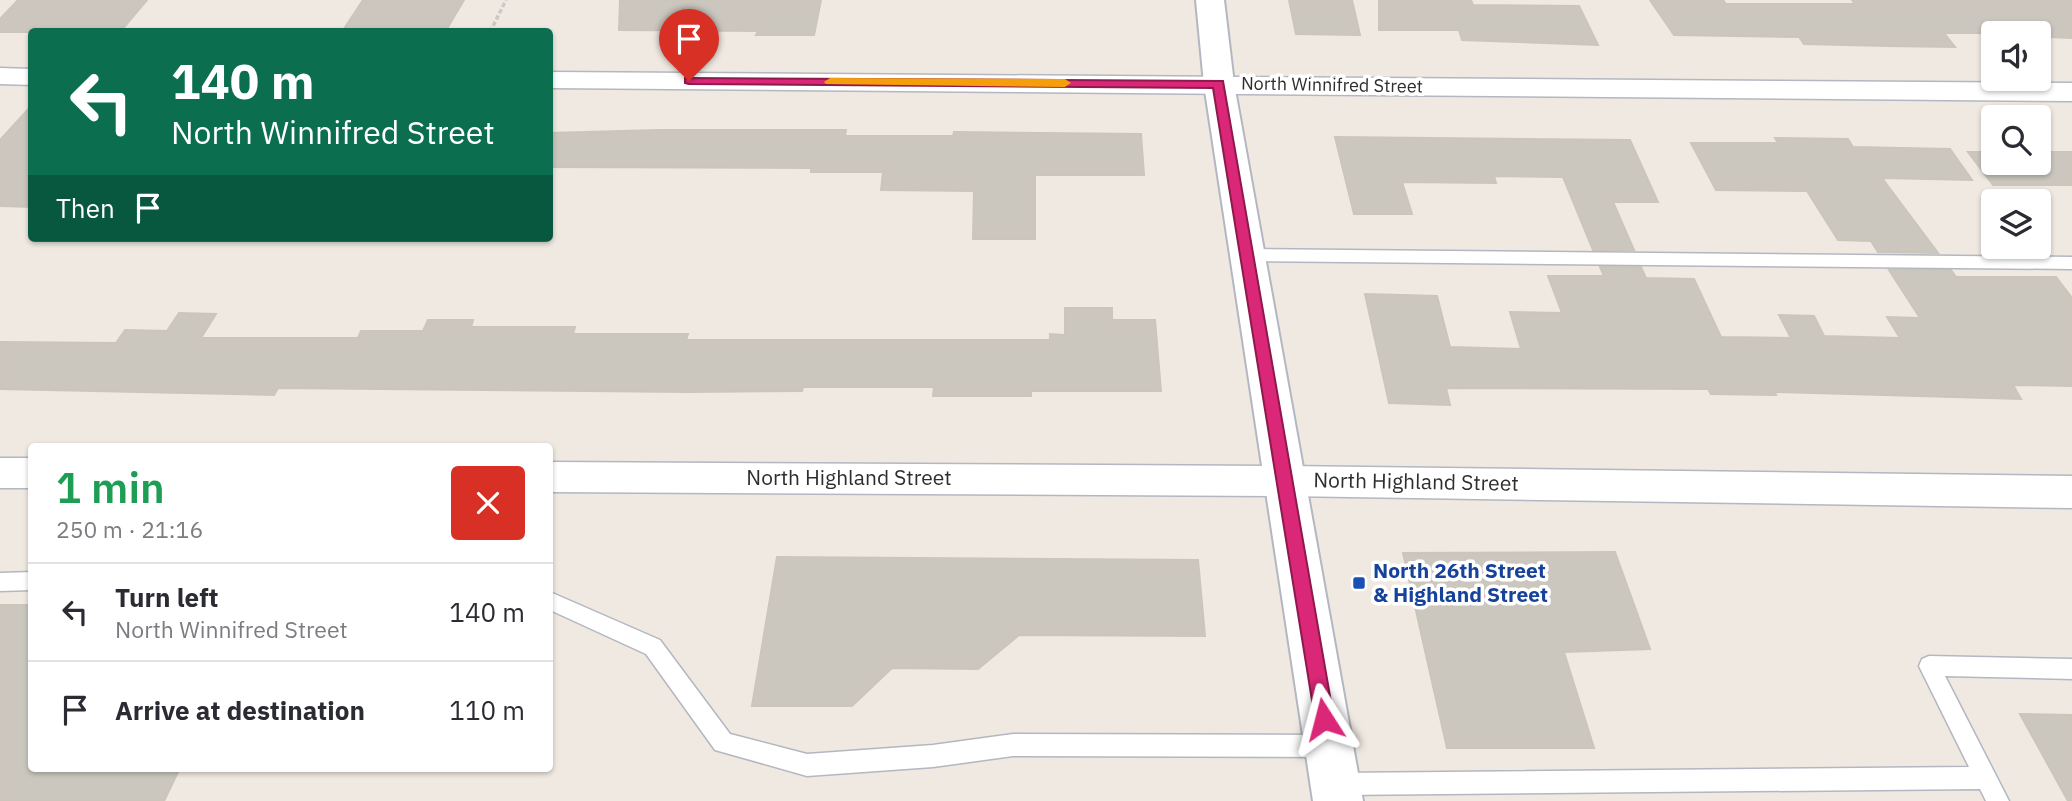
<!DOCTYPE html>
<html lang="en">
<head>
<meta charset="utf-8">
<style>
  body { margin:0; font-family:"IBM Plex Sans",sans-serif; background:#f7f7f7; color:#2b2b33; height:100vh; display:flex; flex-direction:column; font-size:26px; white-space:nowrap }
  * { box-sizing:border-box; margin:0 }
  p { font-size:23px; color:#7c7c81 }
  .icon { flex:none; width:38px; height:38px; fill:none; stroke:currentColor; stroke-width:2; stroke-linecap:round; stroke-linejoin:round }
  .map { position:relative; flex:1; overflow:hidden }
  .sheet { position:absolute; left:28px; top:443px; width:525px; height:329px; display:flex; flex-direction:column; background:#fff; border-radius:7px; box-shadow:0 2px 5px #0004 }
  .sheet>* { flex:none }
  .guide { position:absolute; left:28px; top:28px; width:525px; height:214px; border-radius:7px; box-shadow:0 2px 5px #0004; background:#0b6e4f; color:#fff; overflow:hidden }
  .controls { position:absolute; left:1981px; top:21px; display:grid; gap:14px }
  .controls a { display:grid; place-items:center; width:70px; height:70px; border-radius:7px; background:#fff; box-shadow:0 2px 5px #0004; font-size:35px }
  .pin { position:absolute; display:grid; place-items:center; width:60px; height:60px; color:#fff; margin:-72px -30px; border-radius:50% 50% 50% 0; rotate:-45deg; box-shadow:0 0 7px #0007 }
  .pin .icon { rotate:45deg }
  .me { position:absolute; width:77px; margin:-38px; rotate:351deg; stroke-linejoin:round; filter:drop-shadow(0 0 5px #0008) }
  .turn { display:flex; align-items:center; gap:24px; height:147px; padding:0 28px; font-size:32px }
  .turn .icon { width:91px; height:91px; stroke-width:2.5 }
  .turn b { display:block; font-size:49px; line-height:60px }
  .then { display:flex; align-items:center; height:66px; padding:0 28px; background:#0003; gap:14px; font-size:26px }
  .round { display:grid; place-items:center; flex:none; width:74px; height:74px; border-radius:7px; background:#f7f7f7 }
  .overview { display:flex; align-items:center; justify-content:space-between; height:119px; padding:0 28px }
  h1 { font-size:42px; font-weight:600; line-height:52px; color:#1e9e55 }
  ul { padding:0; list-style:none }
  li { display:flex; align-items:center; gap:21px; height:98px; padding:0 28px; border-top:2px solid #e1e1e2 }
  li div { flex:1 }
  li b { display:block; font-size:26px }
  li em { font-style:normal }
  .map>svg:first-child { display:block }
</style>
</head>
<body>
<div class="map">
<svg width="2072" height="801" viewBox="0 0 2072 801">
  <rect width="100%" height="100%" fill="#efe9e1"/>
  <path fill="#cbc7bf" stroke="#cbc5ba" stroke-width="2" d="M18 0H147L120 32H0V19Z
    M363 0H464L445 32H342Z
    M620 0H821L814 35H756L758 31 619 30Z
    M1289 0H1352L1360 35 1296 34Z
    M1379 0H1471L1473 5 1579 6 1598 45 1462 40 1459 30H1379Z
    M1650 0H1723L1726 4H1855L1852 0H2072V38L2048 37 2044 33H1944L1955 47 1887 46 1804 44 1799 37 1674 35Z
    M32 105V207L0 206V140Z
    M660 130H846L845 136H953L954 132 1141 134 1144 175H1035V239H973L974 191 881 190 883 172H811V168L550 167V133Z
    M1335 137 1630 140 1658 202H1613L1634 250H1593L1563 177 1494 176 1496 183 1402 182 1412 214H1354Z
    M1775 138 1848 139 1853 147 1950 149 1972 180 1882 178 1938 253 1878 252 1871 241 1838 240 1807 191 1716 190 1691 143H1778Z
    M1968 152H1993V163H2039V152H2072V185H1993Z
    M1600 267H1641L1646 278 1694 279 1721 337 1791 338 1779 315 1814 316 1824 336 1900 338 1887 317 1920 318 1889 270H1951L1956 277H2056L2072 298V386L2013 385 2021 399 1774 392 1776 395 1711 394 1708 389 1446 388 1450 405 1389 403 1365 294 1437 296 1450 347 1521 349 1510 312 1562 313 1548 276H1604Z
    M1065 308H1112V320H1155L1161 391H1031V396H933L934 387H803L802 391 689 392 278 388 274 395 0 389V342L116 343 125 330 167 331 179 313 216 314 201 338H358L361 331H423L428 320H473L471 327H575L573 334H688L686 340H1050V334L1065 335Z
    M1615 552 1650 649 1564 652 1594 748H1447L1403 553Z
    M777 557 1198 560 1205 636 1019 635 978 669 892 668 852 706H752Z
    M0 605H32V768H180L164 801H0Z
    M2020 714 2072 715V801H2068Z"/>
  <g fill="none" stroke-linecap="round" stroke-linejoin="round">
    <defs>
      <path id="lane" d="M1247 249 2072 257V269L1247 261 1239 255Z
        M32 572V590L0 591V573Z
        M550 592 660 640 730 734 807 754 933 745 1013 734 1329 735 1337 739 1340 746 1337 753 1329 757 1013 756 933 767 807 776 715 750 646 654 550 610Z
        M1929 656 2072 659V679L1945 676 2009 801H1986L1980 789 1339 795 1331 792 1328 784 1331 776 1339 773 1969 767 1919 666 1922 659Z"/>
      <path id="street" d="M0 68 32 69V85L0 84Z
        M550 72 2072 83V101L550 88Z
        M0 458H32V488H0Z
        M550 462 1285 466 2072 476V508L1285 496 550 492Z"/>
      <path id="secondary" d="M1196 0H1224L1234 84 1363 801H1313L1204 84Z"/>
    </defs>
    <use href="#lane" stroke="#b4b7c1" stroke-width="3"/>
    <use href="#street" stroke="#b4b7c1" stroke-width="3"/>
    <use href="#secondary" stroke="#b4b7c1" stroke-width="4"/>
    <path stroke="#c9c9c9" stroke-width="3.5" stroke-dasharray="4.5 2.5" stroke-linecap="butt" d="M490 32 506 0"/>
    <use href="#lane" fill="#fff" fill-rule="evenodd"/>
    <use href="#street" fill="#fff" fill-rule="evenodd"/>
    <use href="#secondary" fill="#fff" fill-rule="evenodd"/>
  </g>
  <path fill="#db2777" stroke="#8e194d" stroke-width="2" d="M685 78 1223 81 1334 719 1331 726 1324 728 1318 726 1315 719 1213 88 689 84 685 83Z"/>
  <path fill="#f59e0b" d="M830 78 1065 79 1071 83 1065 87 826 84 824 82Z"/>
  <rect fill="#1a4fb4" stroke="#fff" stroke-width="2.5" x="1352" y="576" width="14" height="14" rx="3.5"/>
  <g text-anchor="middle" stroke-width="7" stroke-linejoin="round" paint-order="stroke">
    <g font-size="18" fill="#2e2e2e" stroke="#fff">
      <text transform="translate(1332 85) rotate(1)" y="6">North Winnifred Street</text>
    </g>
    <g font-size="21" fill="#2e2e2e" stroke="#fff">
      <text x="849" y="485">North Highland Street</text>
      <text transform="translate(1416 482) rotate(1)" y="7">North Highland Street</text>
    </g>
    <g font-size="21" font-weight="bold" fill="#164399" stroke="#fff" text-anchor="start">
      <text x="1373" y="578">North 26th Street<tspan x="1373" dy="24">&amp; Highland Street</tspan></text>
    </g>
  </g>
</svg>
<div class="controls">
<a><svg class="icon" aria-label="sound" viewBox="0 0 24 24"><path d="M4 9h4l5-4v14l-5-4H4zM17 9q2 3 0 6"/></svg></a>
<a><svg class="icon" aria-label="search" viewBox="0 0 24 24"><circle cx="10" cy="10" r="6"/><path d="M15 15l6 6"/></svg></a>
<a><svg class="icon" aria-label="layers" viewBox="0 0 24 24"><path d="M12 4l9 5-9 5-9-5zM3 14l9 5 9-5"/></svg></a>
</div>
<div class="pin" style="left:689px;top:81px;background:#d93025"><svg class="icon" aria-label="arrive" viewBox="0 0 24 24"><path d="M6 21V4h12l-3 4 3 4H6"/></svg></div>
<svg class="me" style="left:1324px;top:719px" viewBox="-20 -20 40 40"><path d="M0-17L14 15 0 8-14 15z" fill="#db2777" stroke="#fff" stroke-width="4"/></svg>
<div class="guide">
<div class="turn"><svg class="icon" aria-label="left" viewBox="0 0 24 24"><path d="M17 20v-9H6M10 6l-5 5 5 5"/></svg><div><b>140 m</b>North Winnifred Street</div></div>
<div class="then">Then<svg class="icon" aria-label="arrive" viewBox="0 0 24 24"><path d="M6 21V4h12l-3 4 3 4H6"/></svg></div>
</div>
<section class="sheet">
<div class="overview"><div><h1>1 min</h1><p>250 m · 21:16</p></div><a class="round" style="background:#d93025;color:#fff"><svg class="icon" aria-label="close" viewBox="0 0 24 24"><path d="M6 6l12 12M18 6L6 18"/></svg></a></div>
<ul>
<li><svg class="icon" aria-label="left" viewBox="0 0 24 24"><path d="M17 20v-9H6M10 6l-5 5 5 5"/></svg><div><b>Turn left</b><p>North Winnifred Street</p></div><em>140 m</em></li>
<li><svg class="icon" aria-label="arrive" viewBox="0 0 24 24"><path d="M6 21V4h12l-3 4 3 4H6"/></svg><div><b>Arrive at destination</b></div><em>110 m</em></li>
</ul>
</section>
</div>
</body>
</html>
